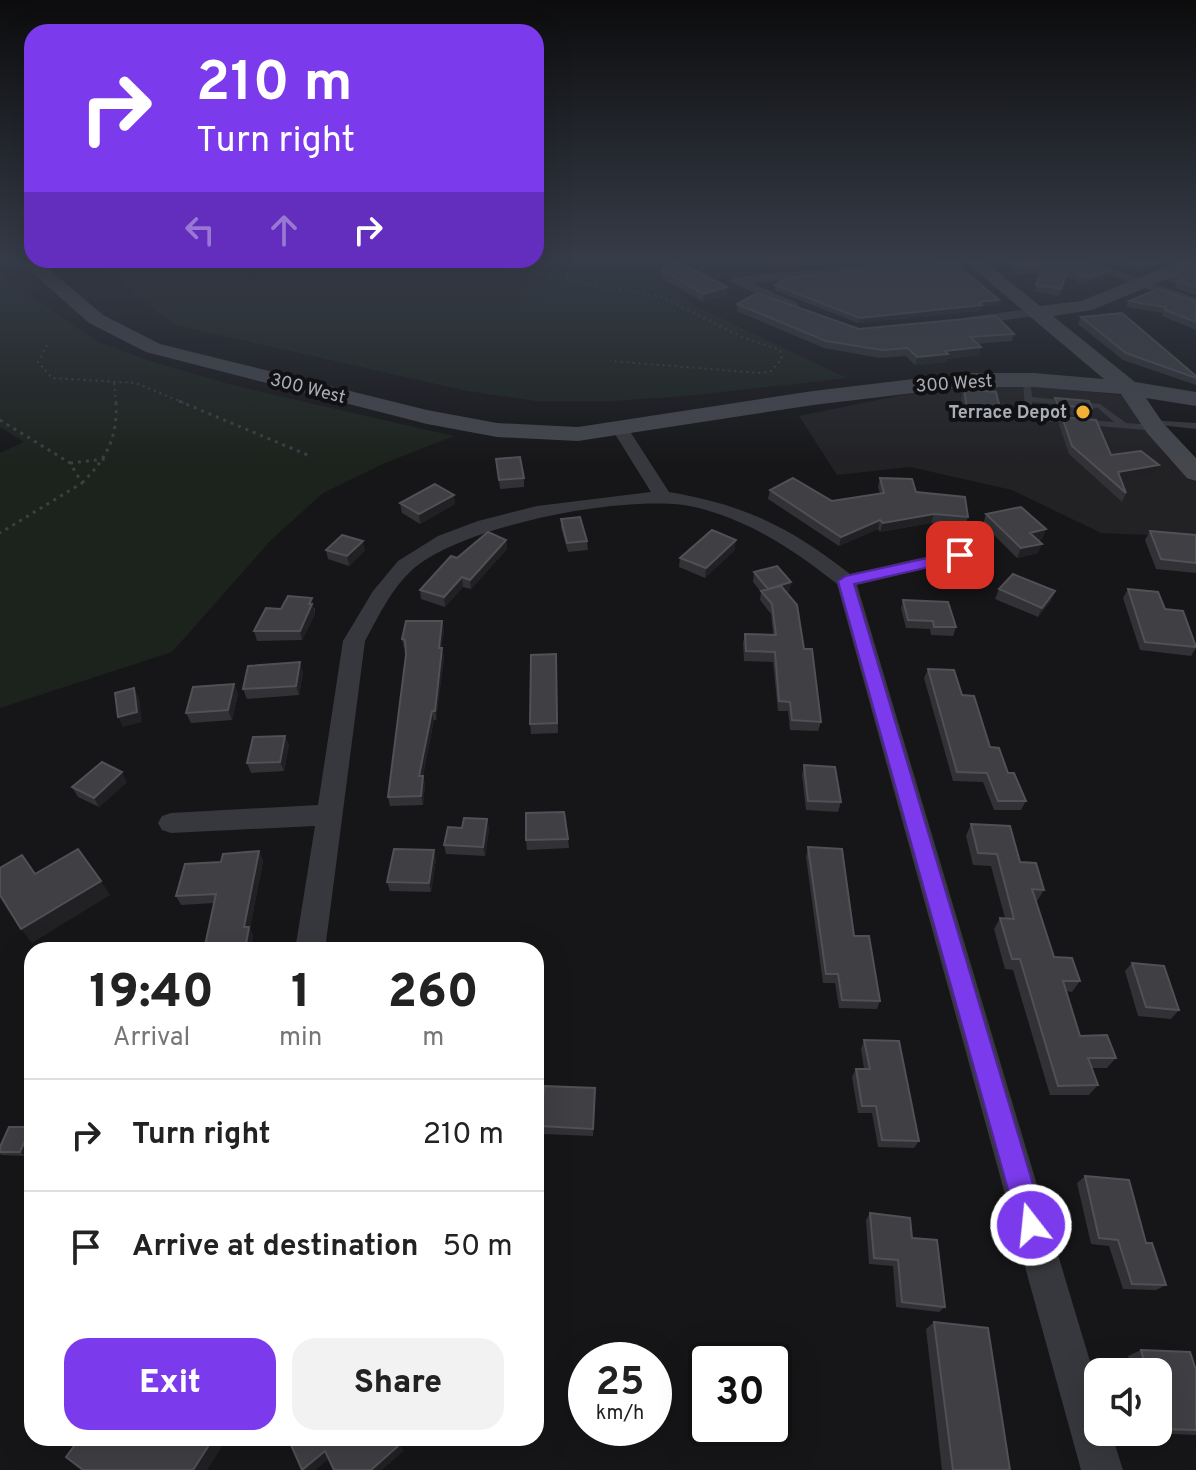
<!DOCTYPE html>
<html lang="en">
<head>
<meta charset="utf-8">
<style>
  body { margin:0; font-family:Overpass,sans-serif; background:#f2f2f2; color:#222; height:100vh; display:flex; flex-direction:column; font-size:30px; white-space:nowrap }
  * { box-sizing:border-box; margin:0 }
  p { font-size:26px; color:#767676 }
  .icon { flex:none; width:44px; height:44px; fill:none; stroke:currentColor; stroke-width:2; stroke-linecap:round; stroke-linejoin:round }
  .map { position:relative; flex:1; overflow:hidden }
  .details { position:absolute; left:24px; top:942px; width:520px; height:504px; display:flex; flex-direction:column; background:#fff; border-radius:24px; box-shadow:0 8px 32px #0002 }
  .details>* { flex:none }
  .banner { position:absolute; left:24px; top:24px; width:520px; height:244px; border-radius:24px; box-shadow:0 8px 32px #0002; background:#7c3aed; color:#fff; overflow:hidden }
  .fabs { position:absolute; left:1084px; top:1358px; display:grid; gap:16px }
  .fabs a { display:grid; place-items:center; width:88px; height:88px; border-radius:16px; background:#fff; box-shadow:0 8px 32px #0002; font-size:40px }
  .speed { position:absolute; left:568px; top:1342px; display:flex; gap:16px; font-size:40px; font-weight:700; text-align:center }
  .speed>* { display:grid; place-content:center; width:104px; height:104px; border-radius:50%; background:#fff; box-shadow:0 8px 32px #0002; line-height:1 }
  .speed small { font-size:20px; font-weight:400 }
  .speed .limit { border:4px solid #111; border-radius:12px; background:#fff; color:#111 }
  .pin { position:absolute; display:grid; place-items:center; width:68px; height:68px; color:#fff; margin:-34px; border-radius:16px; box-shadow:0 4px 12px #0006 }
  .me { position:absolute; width:88px; margin:-44px; rotate:344deg; stroke-linejoin:round; filter:drop-shadow(0 0 6px #0008) }
  .turn { display:flex; align-items:center; gap:28px; height:168px; padding:0 40px; font-size:36px }
  .turn .icon { width:104px; height:104px; stroke-width:2.5 }
  .turn b { display:block; font-size:56px; line-height:68px }
  .lanes { display:flex; align-items:center; height:76px; padding:0 40px; background:#0003; justify-content:center; gap:40px; direction:ltr }
  .lanes .off { opacity:.35 }
  .eta { display:flex; justify-content:space-evenly; align-items:center; height:136px; text-align:center }
  .eta b { font-size:48px; font-weight:800; line-height:56px }
  .button { display:flex; gap:16px; margin-top:auto; padding:16px 40px }
  .button a { flex:1; height:92px; border-radius:24px; background:#7c3aed; color:#fff; font-size:32px; font-weight:800; line-height:92px; text-align:center }
  .button a+a { background:#f2f2f2; color:#222 }
  ul { padding:0; list-style:none }
  li { display:flex; align-items:center; gap:24px; height:112px; padding:0 40px; border-top:2px solid #e0e0e0 }
  li div { flex:1 }
  li b { display:block; font-size:30px }
  li em { font-style:normal }
  .map>svg:first-child { display:block }
</style>
</head>
<body>
<div class="map">
<svg width="1196" height="1470" viewBox="0 0 1196 1470">
  <rect width="100%" height="100%" fill="#161618"/>
  <path fill="#222225" d="M967 386 1042 387 1122 395 1168 457 1196 482V537L1101 533 1012 490 910 467 837 475 799 416 897 396Z"/>
  <path fill="#1c231d" d="M628 259 689 303 847 378 686 396 614 401H536L467 391 175 325 94 260Z
    M3 276 98 342 153 362 236 386 454 436 385 463 323 493 271 540 172 652 0 708V453L24 442 0 427V277Z"/>
  <g fill="none" stroke-linecap="round" stroke-linejoin="round">
    <path stroke="#3d3f44" stroke-width="2" stroke-dasharray="2 4" stroke-linecap="butt" d="M158 260H163
      M515 260 544 265 572 259
      M496 262 582 283 662 297 742 337 780 350 782 359 770 372 760 373 610 361
      M47 345 38 362 52 378 136 383 184 403
      M114 383 116 403"/>
    <path stroke="#3d3f44" stroke-width="3" stroke-dasharray="3 5" stroke-linecap="butt" d="M179 401 310 456
      M0 420 70 463 82 483 0 533
      M70 463 105 459
      M82 483C107 458 118 437 116 401"/>
    <path fill="#37383d" fill-rule="evenodd" d="M1023 377 1030 379 1032 397 1100 404 1126 423 1155 425 1159 428 1155 431 1032 420 1025 414ZM1032 402 1098 408 1114 422 1037 416 1033 413Z
      M1148 420 1196 423V429L1151 424H1148Z"/>
    <path fill="#37383d" fill-rule="evenodd" d="M925 259H968L962 263 752 283 797 303 799 306 792 310 729 281 736 277Z
      M1067 259H1084L1196 298V307Z
      M1038 308 1043 309V315L968 325 961 321 968 317Z
      M618 421 624 422 669 492C745 505 790 527 850 574L960 549 970 555 967 559 857 585 1098 1388V1432H1111L1123 1470H1081L837 584C794 550 752 522 699 508 636 491 461 525 412 570 391 589 378 617 365 641L325 950H295L315 826 171 833 162 830 158 823 162 816 171 813 318 805 343 641 373 591 398 561 438 536 478 521 537 506 651 492 610 426Z"/>
    <path fill="#45474d" fill-rule="evenodd" d="M17 259 38 260 103 315 160 344 427 410 497 423 578 427 813 391 964 373H1034L1104 379 962 259H982L1040 306 1081 301 1186 259H1196V267L1092 310 1053 316 1135 382 1196 392V406L1146 398 1163 423 1196 458V481L1187 478 1147 433 1121 394 1034 387H964L813 405 578 441 497 437 427 424 146 352 89 323Z"/>
  </g>
  <path fill="#323236" d="M698 259H907L817 266V262L731 266 698 260Z
    M998 259H1076L1109 271 1107 277 1086 285 1065 276 1059 296 1034 291 1041 273 1015 274Z
    M1094 259H1179L1143 273Z
    M1196 265V295L1175 288 1176 284 1169 282 1171 275Z
    M662 270 727 287 726 295 703 302 661 278Z
    M775 285 998 305 982 306 981 311 858 323 774 290Z
    M1129 301 1196 302V330L1162 316 1163 313 1126 307Z
    M737 304 859 329 1014 334 1012 341 977 344 981 347 979 355 947 359 946 362 915 365 906 356 880 358 824 348 737 311Z
    M1081 317 1196 376V385L1123 360 1078 324Z
    M964 389 1001 412 998 421 964 418 961 398Z
    M1055 398 1092 408 1088 417 1055 414 1052 407Z
    M1062 417 1111 455 1159 465 1155 474 1121 479 1126 493 1122 502 1069 454 1059 425Z
    M496 459 524 478V487L500 489Z
    M880 478 916 492 968 517 965 526 931 523 880 532 878 529 839 546 768 499 770 490 832 501 880 493 878 487Z
    M400 503 455 504 420 524 402 513Z
    M986 514 1046 529 1042 539 1038 540V553L1017 558 983 524Z
    M561 519 587 541 588 550 568 552 561 528Z
    M1150 531 1196 535V573L1156 569 1145 540Z
    M506 540 507 549 471 589 463 587 445 607 421 599 420 590 457 558Z
    M326 550H365L349 566 328 559Z
    M735 550 705 578 679 567 680 558Z
    M754 572 791 582 789 592H787L804 649 821 722 818 731 790 730 788 711H778L773 662 744 661 743 643 745 634H773L771 614 760 600 761 592 753 582Z
    M999 589 1051 601 1038 617 995 599Z
    M1128 589 1165 609 1196 645V648L1191 656 1140 650 1123 598Z
    M903 600 956 627 953 636 931 635 930 629 906 628 901 608Z
    M315 608V614L302 640 257 641 254 631 281 609Z
    M442 621 444 630 441 648 444 657 436 720H434L423 776 425 785 423 805 390 806 388 797 406 655V648H404L402 639Z
    M556 654 558 733 531 734 530 724Z
    M928 669 962 695 990 747 1026 801 1021 810H994L983 782 953 781 924 678Z
    M303 672 299 695 247 699 243 689Z
    M234 684 238 694 232 720 191 723 186 713Z
    M285 736 289 745 284 771 251 773 247 763Z
    M804 765 841 802 838 812 806 810 802 775Z
    M127 782 99 807 78 797 72 787Z
    M487 819 489 829 485 856 446 854 444 845 462 828Z
    M971 824 1020 862 1044 890 1037 901H1036L1054 957 1080 981 1072 992 1066 991 1080 1036 1116 1058 1107 1068H1092L1098 1085 1089 1095H1050L1013 970 1005 969 994 929 1000 918H1005L991 866 973 865 966 836Z
    M568 839 569 848 527 850 526 840Z
    M808 847 854 936 880 1001 877 1009 839 1008 835 983H823L806 857Z
    M259 851 263 861 250 928 253 936 251 950H204L214 903 181 905 176 896 221 862Z
    M436 859 431 892 390 891 387 882Z
    M1132 963 1179 1010 1171 1019 1138 1016 1125 971Z
    M864 1040 919 1141 914 1148 878 1147 872 1113H858L852 1077 856 1069H864L861 1049Z
    M595 1088 593 1136 542 1134 541 1126Z
    M31 1127 32 1139 25 1156 2 1155 0 1154V1147Z
    M1085 1176 1166 1285 1156 1290 1123 1289 1109 1246 1091 1244 1077 1183Z
    M870 1213 912 1238 945 1307 939 1312 896 1307 893 1266 869 1264 866 1220Z
    M934 1322 1010 1470H942L926 1329Z
    M1141 1350 1196 1370V1435L1150 1433V1432H1158V1372H1133L1128 1356Z"/>
  <path fill="#212124" d="M836 259H907L817 266 818 260Z
    M1166 259H1179L1143 273 1146 267Z
    M1109 271 1107 277 1086 285 1089 278Z
    M727 287 726 295 703 302V294Z
    M999 300 998 305 982 306 981 311 858 323 860 318Z
    M981 347 979 355 947 359 946 362 915 365 917 357 945 351Z
    M1159 465 1155 474 1114 481 1118 472Z
    M454 495 455 504 420 524 419 514Z
    M934 514 931 523 880 532 883 523Z
    M880 520 878 529 839 546 841 537Z
    M1046 529 1042 539 1026 542 1030 533Z
    M506 540 507 549 471 589 470 580Z
    M736 540 735 550 705 578 706 568Z
    M363 541 365 550 349 566 347 556Z
    M1042 544 1038 553 1017 558 1021 548Z
    M462 577 463 587 445 607 444 597Z
    M791 582 789 592 766 598 768 589Z
    M1055 591 1051 601 1038 617 1042 608Z
    M312 598 315 614 302 640 300 631Z
    M442 621 444 630 440 657 439 648Z
    M442 648 444 657 436 720 435 711Z
    M300 662 303 672 299 695 296 686Z
    M234 684 238 694 232 720 228 710Z
    M134 688 139 698 142 722 123 727 118 717Z
    M432 711 434 720 421 785 419 776Z
    M285 736 289 745 284 771 280 762Z
    M122 772 127 782 99 807 94 798Z
    M423 776 425 785 423 805 421 796Z
    M487 819 489 829 485 856 483 847Z
    M434 850 436 859 431 892 429 883Z
    M259 851 263 861 250 928 253 936 251 950H245L244 927Z
    M101 881 110 895 32 943 21 929Z
    M31 1127 32 1139 25 1156 20 1152Z
    M206 1438H210L222 1447 207 1470H193Z
    M394 1438H397L404 1451 382 1470H371Z
    M325 1451 333 1456 315 1470H302Z"/>
  <path fill="#3f3f44" stroke="#4f5156" stroke-width="2" d="M668 259H673L727 287 703 294 662 270Z
    M723 259H763L731 260Z
    M1007 259H1076L1109 271 1089 278 1068 270 1061 289 1036 285 1043 267 1017 268Z
    M1117 259H1166L1146 267Z
    M954 262 999 300 979 302 982 305 860 318 775 285 787 278Z
    M1196 265V288L1178 281 1183 279 1171 275Z
    M1158 289 1196 302V322L1165 310V307L1129 301Z
    M757 293 859 329 996 316 1014 334 970 337 981 347 945 351 948 354 917 357 908 348 882 350 826 341 737 304Z
    M1122 313 1196 376V378L1126 353 1081 317Z
    M964 389 996 392 1001 412 967 409Z
    M1055 398 1089 401 1092 408 1058 405Z
    M1062 417 1096 420 1111 455 1141 451 1159 465 1118 472 1126 493 1072 446Z
    M520 457 524 478 499 480 496 459Z
    M793 478 832 501 884 493 880 478 912 479 916 492 965 497 968 517 934 514 883 523 880 520 841 537 770 490Z
    M435 484 454 495 419 514 400 503Z
    M1021 507 1046 529 1030 533 1042 544 1021 548 986 514Z
    M580 517 587 541 567 543 561 519Z
    M712 530 736 540 706 568 680 558Z
    M1150 531 1196 535V563L1161 559Z
    M488 532 506 540 470 580 462 577 444 597 420 590 451 556 457 558Z
    M342 535 363 541 347 556 326 550Z
    M777 566 791 582 768 589 754 572Z
    M1013 574 1055 591 1042 608 999 589Z
    M781 586 797 605 804 649H812L821 722 792 720 790 702 779 701 775 652 746 651 745 634 776 635 772 604 761 591Z
    M1128 589 1158 592 1165 609 1183 611 1196 647 1145 642Z
    M288 596 312 598 309 604H312L300 631H254L266 608 281 609Z
    M903 600 948 602 956 627H934L933 621 908 620Z
    M406 621H442L439 648H442L435 711H432L419 776H423L421 796 388 797 406 655 405 640 402 639Z
    M556 654 557 723 530 724 531 655Z
    M300 662 296 686 243 689 248 666Z
    M928 669 954 670 962 695 974 696 990 747 999 748 1008 773H1014L1026 801H998L987 773 957 772Z
    M234 684 228 710 186 713 193 687Z
    M134 688 137 712 118 717 115 693Z
    M285 736 280 762 247 763 253 737Z
    M102 762 122 772 94 798 72 787Z
    M804 765 835 767 841 802 808 801Z
    M564 812 568 839 526 840V813Z
    M464 818 487 819 483 847 444 845 448 827 462 828Z
    M971 824 1010 826 1020 862 1036 863 1044 890 1032 889 1054 957 1072 958 1080 981H1063L1080 1036 1107 1035 1116 1058H1088L1098 1085 1058 1086 1020 959H1012L1000 918 1014 919 997 854 978 853Z
    M808 847 842 849 854 936H869L880 1001 842 1000 838 974H826Z
    M78 849 101 881 21 929 0 895V868L22 855 35 874Z
    M394 849 434 850 429 883 387 882Z
    M259 851 244 927H249L245 950H204L216 894 176 896 185 864 221 862 223 854Z
    M1132 963 1164 966 1179 1010 1146 1007Z
    M864 1040 899 1041 919 1141 882 1140 876 1106H862L856 1069H870Z
    M544 1086 595 1088 593 1129 541 1126Z
    M9 1127H31L20 1152H0V1147Z
    M1085 1176 1129 1180 1146 1243H1152L1166 1285 1132 1284 1118 1240 1099 1238Z
    M870 1213 910 1218 912 1238 937 1240 945 1307 902 1302 898 1260 874 1258Z
    M934 1322 988 1328 1010 1470H953Z
    M1141 1350 1190 1352 1196 1370V1430L1164 1429 1158 1408V1372H1147Z
    M80 1438H206L211 1442 193 1470H83L66 1457Z
    M288 1438H394L398 1446 371 1470H334L325 1451 302 1470Z"/>
  <linearGradient id="sky" x2="0" y2="1"><stop stop-color="#0c0c0d"/><stop offset="0.56" stop-color="#363c48"/><stop offset="1" stop-color="#363c48" stop-opacity="0"/></linearGradient>
  <rect width="1196" height="465" fill="url(#sky)"/>
  <path fill="#7c3aed" stroke="#51269a" stroke-width="2" d="M960 551 967 555 965 559 854 584 1045 1225 1041 1234 1031 1238 1022 1234 1018 1225 838 581 846 576Z"/>
  <circle fill="#f2b134" stroke="#111113" stroke-width="3" cx="1083" cy="412" r="8"/>
  <g text-anchor="middle" stroke-width="8" stroke-linejoin="round" paint-order="stroke">
    <g font-size="18" fill="#a8adb8" stroke="#111113">
      <text transform="translate(954 383) rotate(-4)" y="6">300 West</text>
      <text transform="translate(308 388) rotate(14)" y="6">300 West</text>
    </g>
    <g font-size="18" font-weight="bold" fill="#a8adb8" stroke="#111113" text-anchor="end">
      <text x="1067" y="418">Terrace Depot</text>
    </g>
  </g>
</svg>
<div class="fabs">
<a><svg class="icon" aria-label="sound" viewBox="0 0 24 24"><path d="M4 9h4l5-4v14l-5-4H4zM17 9q2 3 0 6"/></svg></a>
</div>
<div class="speed"><div>25<small>km/h</small></div><div class="limit">30</div></div>
<div class="pin" style="left:960px;top:555px;background:#d93025"><svg class="icon" aria-label="arrive" viewBox="0 0 24 24"><path d="M6 21V4h12l-3 4 3 4H6"/></svg></div>
<svg class="me" style="left:1031px;top:1225px" viewBox="-20 -20 40 40"><circle r="17" fill="#7c3aed" stroke="#fff" stroke-width="3"/><path d="M0-11L8 9 0 5-8 9z" fill="#fff"/></svg>
<div class="banner">
<div class="turn"><svg class="icon" aria-label="right" viewBox="0 0 24 24"><path d="M7 20v-9h11M14 6l5 5-5 5"/></svg><div><b>210 m</b>Turn right</div></div>
<div class="lanes"><svg class="icon off" aria-label="left" viewBox="0 0 24 24"><path d="M17 20v-9H6M10 6l-5 5 5 5"/></svg><svg class="icon off" aria-label="ahead" viewBox="0 0 24 24"><path d="M12 20V5M6 11l6-6 6 6"/></svg><svg class="icon" aria-label="right" viewBox="0 0 24 24"><path d="M7 20v-9h11M14 6l5 5-5 5"/></svg></div>
</div>
<section class="details">
<div class="eta">
<div><b>19:40</b><p>Arrival</p></div>
<div><b>1</b><p>min</p></div>
<div><b>260</b><p>m</p></div>
</div>
<ul>
<li><svg class="icon" aria-label="right" viewBox="0 0 24 24"><path d="M7 20v-9h11M14 6l5 5-5 5"/></svg><div><b>Turn right</b></div><em>210 m</em></li>
<li><svg class="icon" aria-label="arrive" viewBox="0 0 24 24"><path d="M6 21V4h12l-3 4 3 4H6"/></svg><div><b>Arrive at destination</b></div><em>50 m</em></li>
</ul>
<div class="button"><a>Exit</a><a>Share</a></div>
</section>
</div>
</body>
</html>
